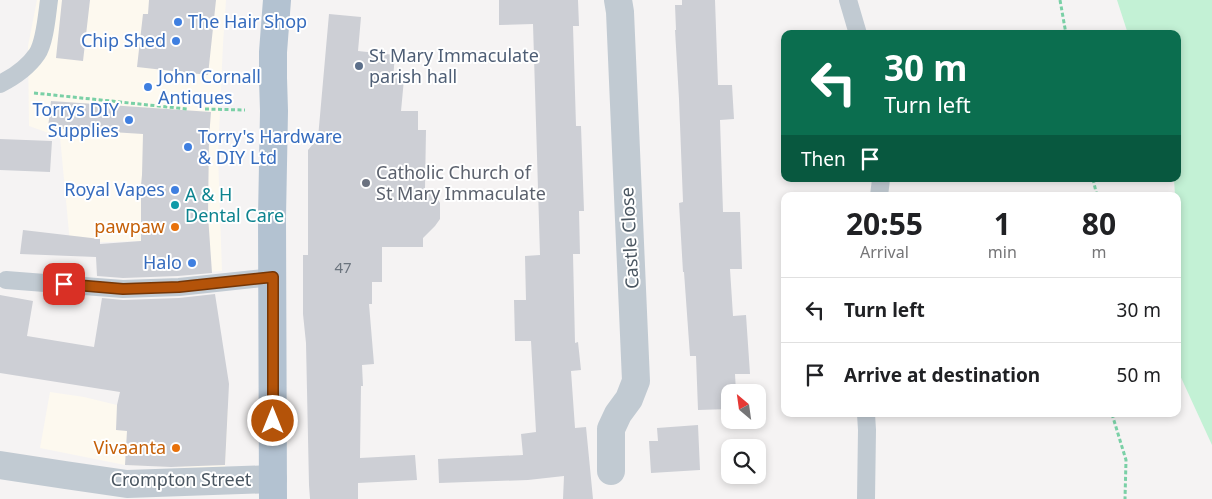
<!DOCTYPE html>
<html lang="en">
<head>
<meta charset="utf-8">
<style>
  body { margin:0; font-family:"Noto Sans",sans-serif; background:#f2f2f2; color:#202124; height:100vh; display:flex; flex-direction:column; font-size:19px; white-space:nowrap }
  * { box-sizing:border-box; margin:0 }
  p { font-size:16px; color:#757577 }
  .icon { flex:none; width:28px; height:28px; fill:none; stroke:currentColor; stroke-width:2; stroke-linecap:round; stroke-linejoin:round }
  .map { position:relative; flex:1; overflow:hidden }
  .sheet { position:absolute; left:781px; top:192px; width:400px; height:225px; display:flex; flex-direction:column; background:#fff; border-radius:10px; box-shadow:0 2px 8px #0003 }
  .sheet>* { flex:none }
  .top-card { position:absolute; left:781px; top:30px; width:400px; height:152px; border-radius:10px; box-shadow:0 2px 8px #0003; background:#0b6e4f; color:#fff; overflow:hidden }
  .needle { width:32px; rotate:331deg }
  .buttons { position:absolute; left:721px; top:384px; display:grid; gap:10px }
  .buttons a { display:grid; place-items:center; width:45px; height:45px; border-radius:10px; background:#fff; box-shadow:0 2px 8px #0003; font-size:25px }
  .pin { position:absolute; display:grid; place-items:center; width:42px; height:42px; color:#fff; margin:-21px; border-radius:10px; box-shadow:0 2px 8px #0006 }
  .me { position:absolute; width:55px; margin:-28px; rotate:0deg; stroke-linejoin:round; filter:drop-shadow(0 0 4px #0008) }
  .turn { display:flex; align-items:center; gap:18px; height:105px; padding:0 20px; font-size:22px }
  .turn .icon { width:65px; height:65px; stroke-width:2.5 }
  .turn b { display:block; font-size:35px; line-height:42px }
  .then { display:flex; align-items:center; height:48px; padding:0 20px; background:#0003; gap:10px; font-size:19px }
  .eta { display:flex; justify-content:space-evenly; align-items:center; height:85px; text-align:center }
  .eta b { font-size:30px; font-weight:700; line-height:35px }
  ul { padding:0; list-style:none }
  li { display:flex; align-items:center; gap:15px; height:65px; padding:0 20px; border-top:1px solid #e0e0e0 }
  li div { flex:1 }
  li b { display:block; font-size:19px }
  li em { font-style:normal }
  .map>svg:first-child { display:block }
</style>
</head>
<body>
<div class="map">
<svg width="1212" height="499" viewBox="0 0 1212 499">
  <rect width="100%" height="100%" fill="#f5f3f3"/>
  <path fill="#fdf9ef" d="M37 0H226L223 44 218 155 222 271 174 274 142 241 70 243 60 137 29 126 28 46Z
    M50 392 84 397 117 405 228 409 225 469 125 465 40 448Z"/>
  <path fill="#c3f1d5" d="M1117 0H1212V445L1178 371V196H1175L1174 179H1178V34H1128Z"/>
  <path fill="#cdcfd5" d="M62 0H90L83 61 56 58Z
    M149 0H216L208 75 137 67 143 14H148Z
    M499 0H578L579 26H573L576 126H581L584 211H579L580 254H573L575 343 578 342 581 370 571 371 575 428 586 427 593 499H563L564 476 528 480 439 483 438 459 523 455 521 434 536 432 531 341H515L514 300H526L525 256 540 255 533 24 499 25Z
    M682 0H715L718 85H732L734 119 720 120 723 212H740L742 269H730L733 316 746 315 750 374H735L736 392H730V409L698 410 696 356H690L684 272H683L679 203 683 202 679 99 675 30H676L675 5H682Z
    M329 14 361 17 358 51 395 55 393 78 404 79 401 111H418V130H426L425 188 437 198 440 203V219L435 226 423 238V247H382V282H372V304H369L374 364 362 365 363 386H361L360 458 415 455 417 480 358 483V499H310L309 485 306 343 303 314V255H308V150L318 138Z
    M51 101 211 112 209 138 208 215 212 273 178 276 123 278 97 276 96 257 20 254 23 230 100 239V244L141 241V196H140L142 175 143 134 48 128Z
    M0 139 52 141 50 172 0 170Z
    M215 294 229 384 225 465 171 467 125 465 127 431 116 430 117 405 120 392 0 373V295L33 301 27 336 94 347 102 298 123 300 179 298Z
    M698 425 700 470 651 473 649 441H658L657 428Z"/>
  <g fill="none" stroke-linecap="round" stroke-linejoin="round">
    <path stroke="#7ad0a6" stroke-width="3" stroke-dasharray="4 2.5" stroke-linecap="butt" d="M1060 0 1066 34
      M34 93 187 109
      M205 109 245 110
      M1093 179 1097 196
      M1112 414 1126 460 1125 499"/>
    <path stroke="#c1cad2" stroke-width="18" d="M848 0 858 34
      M0 84C14 77 28 67 37 54 45 42 47 14 49 0
      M879 196 881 179
      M6 280 123 289 179 287 273 277
      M866 414 867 430 866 499"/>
    <path stroke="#c1cad2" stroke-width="28" d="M0 465 65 475 127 484 273 479
      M611 471V429L618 414 629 399 636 381 620 12 618 0"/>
    <path stroke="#b3c2d1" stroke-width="28" d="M273 499 272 217 274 111 273 78V52L277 0"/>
  </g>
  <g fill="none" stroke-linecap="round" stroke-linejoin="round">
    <defs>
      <path id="route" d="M64 284 123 289 179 287 273 277V421"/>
    </defs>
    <use href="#route" stroke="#753606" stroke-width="12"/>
    <use href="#route" stroke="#b45309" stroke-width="9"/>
  </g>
  <g fill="#3f7fe0" stroke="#fff" stroke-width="2">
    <circle cx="178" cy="22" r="5"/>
    <circle cx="176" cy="41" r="5"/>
    <circle cx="148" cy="87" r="5"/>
    <circle cx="129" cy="120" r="5"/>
    <circle cx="188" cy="147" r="5"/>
    <circle cx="175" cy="190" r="5"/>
    <circle cx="192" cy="263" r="5"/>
  </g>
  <circle fill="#5c6f8a" stroke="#fff" stroke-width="2" cx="359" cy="66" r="5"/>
  <circle fill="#6b7280" stroke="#fff" stroke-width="2" cx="366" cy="183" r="5"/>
  <circle fill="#0f9aa8" stroke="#fff" stroke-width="2" cx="175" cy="205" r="5"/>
  <g fill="#e8710a" stroke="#fff" stroke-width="2">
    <circle cx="175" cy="227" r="5"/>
    <circle cx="176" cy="448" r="5"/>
  </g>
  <g text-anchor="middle" stroke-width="4" stroke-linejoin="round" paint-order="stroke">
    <g font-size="15" fill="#6b747e">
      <text x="343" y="273">47</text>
    </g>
    <g font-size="18" fill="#366cbe" stroke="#fff" text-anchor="end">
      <text x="188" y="28" text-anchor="start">The Hair Shop</text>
      <text x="166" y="47">Chip Shed</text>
      <text x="158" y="83" text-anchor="start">John Cornall<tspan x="158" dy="21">Antiques</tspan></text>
      <text x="119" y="116">Torrys DIY<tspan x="119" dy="21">Supplies</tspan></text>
      <text x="198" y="143" text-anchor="start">Torry's Hardware<tspan x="198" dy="21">&amp; DIY Ltd</tspan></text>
      <text x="165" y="196">Royal Vapes</text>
      <text x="182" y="269">Halo</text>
    </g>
    <g font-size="18" fill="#4e5e75" stroke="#fff" text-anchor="start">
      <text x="369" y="62">St Mary Immaculate<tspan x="369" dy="21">parish hall</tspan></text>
    </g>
    <g font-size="18" fill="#5b616d" stroke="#fff" text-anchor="start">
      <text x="376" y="179">Catholic Church of<tspan x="376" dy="21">St Mary Immaculate</tspan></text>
    </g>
    <g font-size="18" fill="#0d838f" stroke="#fff" text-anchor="start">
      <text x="185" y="201">A &amp; H<tspan x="185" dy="21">Dental Care</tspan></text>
    </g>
    <g font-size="18" fill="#c56008" stroke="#fff" text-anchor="end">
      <text x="165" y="233">pawpaw</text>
      <text x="166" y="454">Vivaanta</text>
    </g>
    <g font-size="18" fill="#4a5661" stroke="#fff">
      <text transform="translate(630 238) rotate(-93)" y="6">Castle Close</text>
      <text x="181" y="486">Crompton Street</text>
    </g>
  </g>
</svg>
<div class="buttons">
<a><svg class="needle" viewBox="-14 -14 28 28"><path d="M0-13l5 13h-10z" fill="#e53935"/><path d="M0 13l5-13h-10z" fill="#757577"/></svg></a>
<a><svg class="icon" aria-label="search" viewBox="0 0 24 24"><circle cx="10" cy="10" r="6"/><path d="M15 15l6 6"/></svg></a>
</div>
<div class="pin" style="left:64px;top:284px;background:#d93025"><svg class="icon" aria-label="arrive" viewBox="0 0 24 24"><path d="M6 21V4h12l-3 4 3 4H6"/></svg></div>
<svg class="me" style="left:273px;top:421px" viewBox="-20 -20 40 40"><circle r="17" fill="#b45309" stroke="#fff" stroke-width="3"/><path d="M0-11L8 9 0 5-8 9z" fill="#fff"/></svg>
<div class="top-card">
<div class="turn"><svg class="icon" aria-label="left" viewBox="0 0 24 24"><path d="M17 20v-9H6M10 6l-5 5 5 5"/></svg><div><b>30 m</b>Turn left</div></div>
<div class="then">Then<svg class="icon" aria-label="arrive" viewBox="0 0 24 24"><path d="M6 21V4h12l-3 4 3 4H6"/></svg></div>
</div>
<section class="sheet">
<div class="eta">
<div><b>20:55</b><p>Arrival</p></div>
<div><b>1</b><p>min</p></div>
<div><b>80</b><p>m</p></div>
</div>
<ul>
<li><svg class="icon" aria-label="left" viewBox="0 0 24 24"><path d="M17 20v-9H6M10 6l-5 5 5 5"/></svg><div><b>Turn left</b></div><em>30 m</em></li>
<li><svg class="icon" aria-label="arrive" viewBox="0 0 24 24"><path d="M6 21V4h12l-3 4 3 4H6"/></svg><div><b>Arrive at destination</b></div><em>50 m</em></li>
</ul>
</section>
</div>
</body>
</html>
